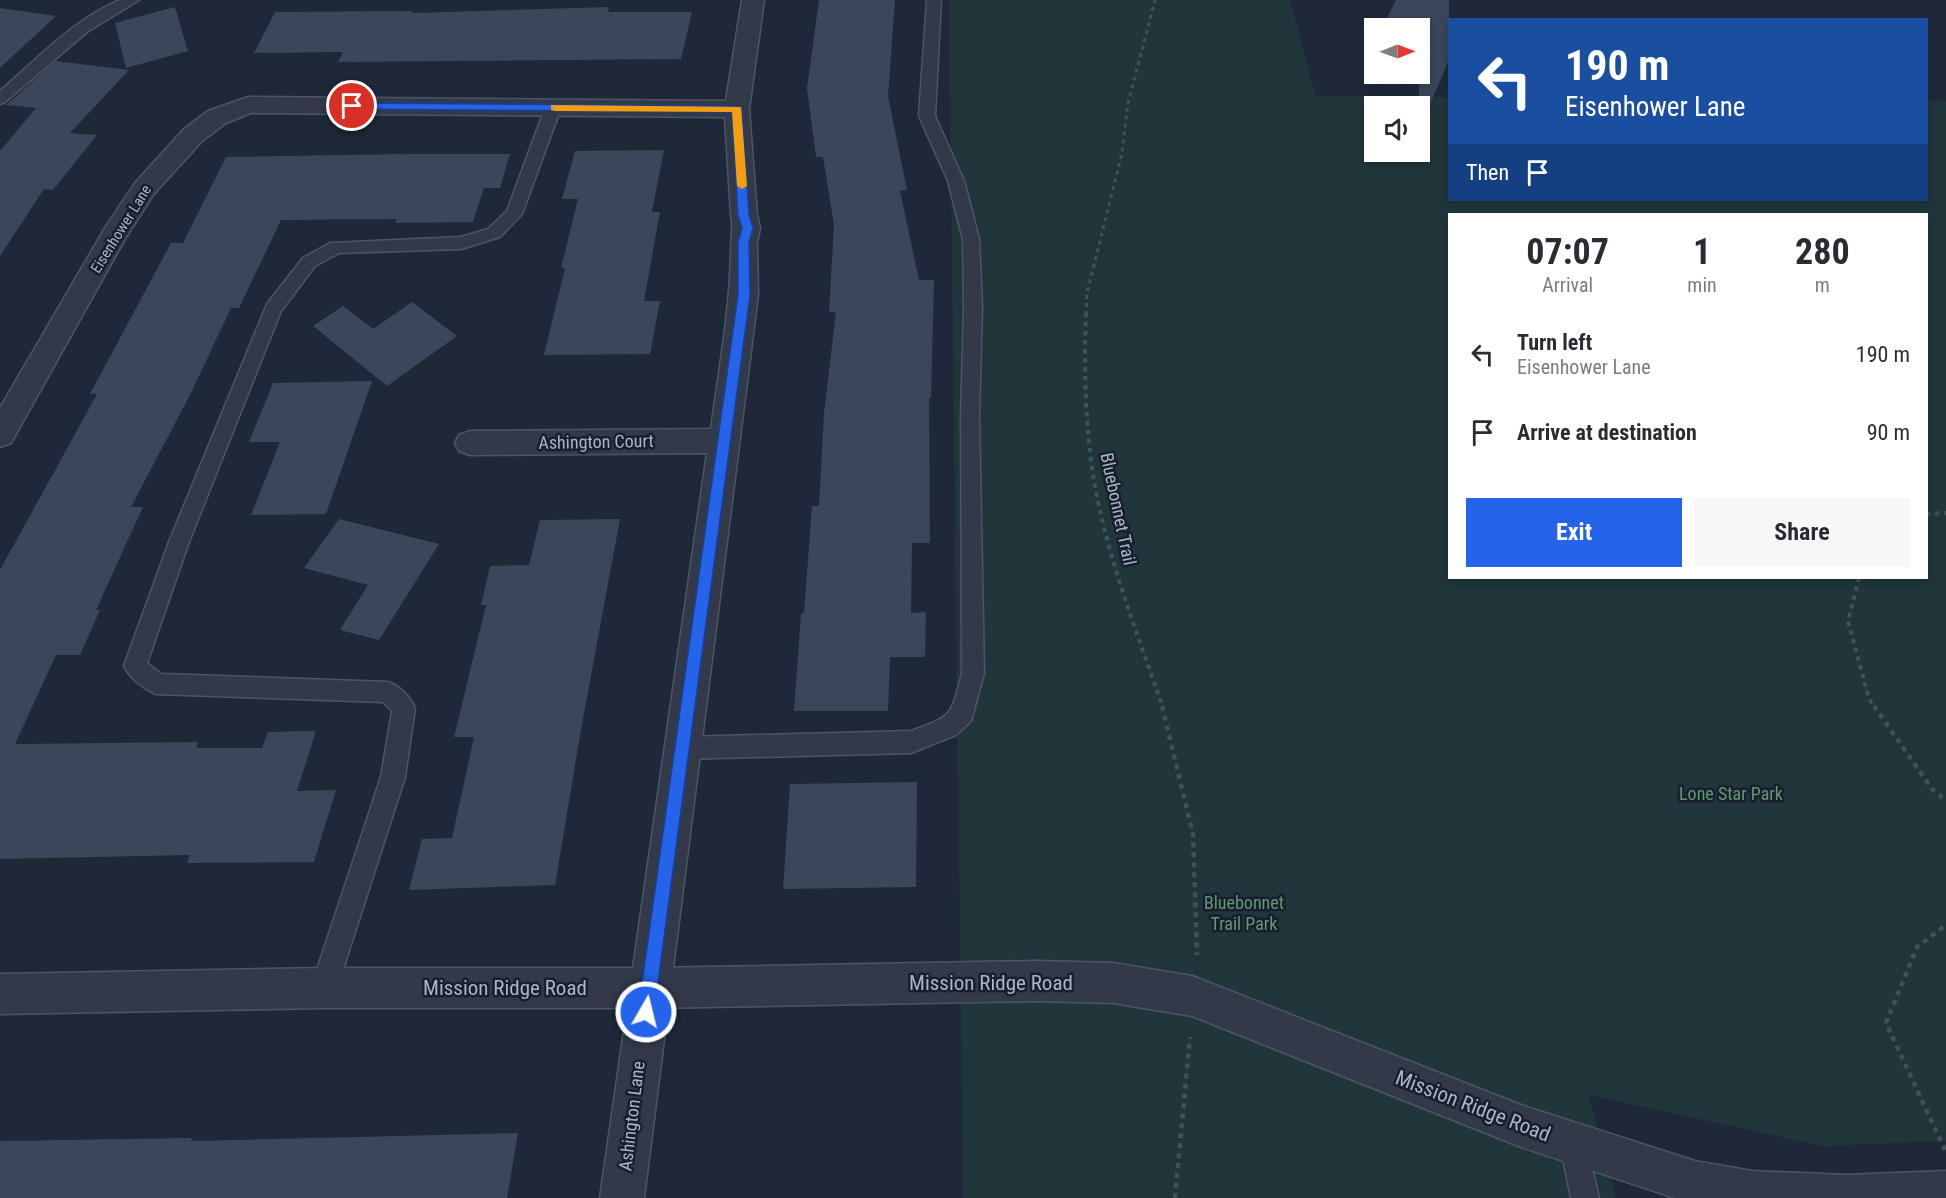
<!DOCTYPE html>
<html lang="en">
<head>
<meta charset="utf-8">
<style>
  body { margin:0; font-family:"Roboto Condensed",sans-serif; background:#f7f7f7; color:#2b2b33; height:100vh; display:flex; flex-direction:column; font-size:22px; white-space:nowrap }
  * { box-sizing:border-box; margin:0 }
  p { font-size:20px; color:#7c7c81 }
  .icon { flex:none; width:33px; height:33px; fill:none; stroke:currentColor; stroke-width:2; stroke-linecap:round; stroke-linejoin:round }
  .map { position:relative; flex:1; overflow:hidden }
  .panel { position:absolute; left:1448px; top:213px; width:480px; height:366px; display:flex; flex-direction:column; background:#fff; border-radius:0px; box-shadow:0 3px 9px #0003 }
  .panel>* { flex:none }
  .hud { position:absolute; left:1448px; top:18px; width:480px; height:183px; border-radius:0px; box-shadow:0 3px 9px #0003; background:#1a4fa0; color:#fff; overflow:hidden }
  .needle { width:39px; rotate:89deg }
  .tools { position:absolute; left:1364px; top:18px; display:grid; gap:12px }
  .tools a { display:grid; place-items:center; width:66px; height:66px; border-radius:0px; background:#fff; box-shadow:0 3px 9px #0003; font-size:30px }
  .pin { position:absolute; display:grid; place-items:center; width:51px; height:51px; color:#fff; margin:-26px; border:3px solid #fff; border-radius:50%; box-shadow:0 2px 6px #0007 }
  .me { position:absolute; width:66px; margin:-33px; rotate:8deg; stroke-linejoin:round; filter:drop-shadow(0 0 4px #0008) }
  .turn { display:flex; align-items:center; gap:21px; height:126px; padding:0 18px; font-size:27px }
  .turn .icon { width:78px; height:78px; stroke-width:2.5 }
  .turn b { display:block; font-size:42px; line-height:51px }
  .then { display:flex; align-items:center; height:57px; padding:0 18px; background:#0003; gap:12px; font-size:22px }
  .eta { display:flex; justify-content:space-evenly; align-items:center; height:102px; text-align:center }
  .eta b { font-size:36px; font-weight:700; line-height:42px }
  .action { display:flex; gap:12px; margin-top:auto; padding:12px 18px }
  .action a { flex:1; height:69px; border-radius:0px; background:#2563eb; color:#fff; font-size:24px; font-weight:700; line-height:69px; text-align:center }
  .action a+a { background:#f7f7f7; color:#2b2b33 }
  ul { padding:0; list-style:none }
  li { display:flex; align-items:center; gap:18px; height:78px; padding:0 18px }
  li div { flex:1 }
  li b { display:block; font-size:22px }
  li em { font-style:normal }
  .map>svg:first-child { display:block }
</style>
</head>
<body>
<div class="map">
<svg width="1946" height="1198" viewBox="0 0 1946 1198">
  <rect width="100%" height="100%" fill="#1e2839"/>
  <path fill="#20363a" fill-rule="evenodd" d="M949 0H1290L1316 96 1449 97V200H1926V100L1946 101V1141L1823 1146 1589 1095 1616 1198H963ZM1374 106H1419V152H1374ZM1449 214H1926V578H1449Z"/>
  <path fill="#3a465a" d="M819 0H895L888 96 907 190 900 191 919 280H934L931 398H929L930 543H912L911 613 926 612 925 657H890L888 711H794L801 613H804L812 506H819L824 413 836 312H829L834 225 823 157H816L807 88Z
    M1396 0H1449V60L1419 130V28H1382Z
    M175 7 188 51 126 68 115 23Z
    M609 7 608 12H692L681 59 338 62 343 52 254 53 275 12 413 11 412 13Z
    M0 8 56 16 0 68Z
    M56 61 129 70 70 133 97 135 53 190 44 189 0 256V151L36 108 6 105Z
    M664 150 652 212H660L644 301H660L650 354 544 355 565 268H561L578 199H562L575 151Z
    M408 154H510L500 188H484L473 222 395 223 397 219 281 220 239 308H231L191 393 131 507H143L96 610H100L80 655H56L15 744 198 742 196 748H262L268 732 316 731 297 791 336 790 314 862 187 863 190 855 0 859V570L97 394H90L171 243H183L226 157Z
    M412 302 457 336 387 386 313 326 343 306 373 329Z
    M372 381 326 514 251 515 280 442H249L273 383Z
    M339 519 439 544 379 640 340 630 368 585 304 568Z
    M620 519 580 735 555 885 409 890 422 839 452 838 474 737H454L486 605H481L490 566 529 565 540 520Z
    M917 782 916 887 783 889 790 784Z
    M518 1133 507 1198H0V1141L192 1138 191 1141Z"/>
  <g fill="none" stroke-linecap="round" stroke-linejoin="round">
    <defs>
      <path id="service" d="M120 0H139L87 32 5 102 0 104V91C37 59 74 19 120 0Z
        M927 0H941L935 116 964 181 979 239 982 307 979 417 984 673 971 721 956 735 911 753 682 759 674 756 671 748 674 740 682 737 911 731C953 716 951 716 962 673L961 417 964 307 963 239 948 181 919 116Z
        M553 103 561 108 522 214 500 237 461 249 339 253 315 266 281 311 189 542 147 663 161 674 388 682C400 686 410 697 415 708L405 777 337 988 333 997 324 1001 315 997 311 988 381 777 392 711 383 702 156 694C144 689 130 678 124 666L169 542 267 304 303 258 330 243 461 237 488 229 507 211 545 108Z
        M1574 1130 1584 1134 1599 1198H1571L1560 1144 1564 1134Z"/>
      <path id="minor" d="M742 0H764L749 109 757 215 760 228 757 243 758 295 644 1198H600L707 453 470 455 459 451 455 443 459 435 470 431 711 429C719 370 730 311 731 251 731 238 734 228 731 215L725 117 251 113 226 123 202 141 153 195 125 239 11 443 0 447V408L105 228 135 183 184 129 208 111 248 97 726 101Z"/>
      <path id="tertiary" d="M1038 961 1113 963 1192 976 1521 1105 1695 1161 1752 1171 1846 1175 1946 1171V1198H1675L1521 1147 1192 1016 1113 1003 1038 1001 649 1008H324L0 1014V974L324 968H649Z"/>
    </defs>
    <use href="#service" stroke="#4d5565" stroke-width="3"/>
    <use href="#minor" stroke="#4d5565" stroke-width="3"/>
    <use href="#tertiary" stroke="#4d5565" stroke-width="3"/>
    <path stroke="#3e5358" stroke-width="3" stroke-dasharray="4 4" stroke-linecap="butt" d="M1086 315 1087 293 1122 153 1128 103 1155 0"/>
    <path stroke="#3e5358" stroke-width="4" stroke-dasharray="4.5 4.5" stroke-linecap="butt" d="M1086 313C1084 364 1085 417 1092 468 1104 550 1136 629 1163 708
      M1926 514 1946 513
      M1859 578 1848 621 1869 699 1875 708"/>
    <path stroke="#3e5358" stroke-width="4.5" stroke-dasharray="5 5" stroke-linecap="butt" d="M1162 706 1193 834 1197 955
      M1874 706 1932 789 1946 801
      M1945 1150 1886 1023 1917 947 1946 925
      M1175 1198 1190 1037"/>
    <use href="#service" fill="#323a4a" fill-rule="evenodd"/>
    <use href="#minor" fill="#323a4a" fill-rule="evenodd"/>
    <use href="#tertiary" fill="#323a4a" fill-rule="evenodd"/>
  </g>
  <path fill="#2563eb" stroke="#184099" stroke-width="1.5" d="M352 103 737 106 742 109 749 215 753 228 749 243 750 295 654 1012 652 1018 646 1020 640 1018 638 1012 738 295V243L742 228 738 215 732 112 349 109 347 106Z"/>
  <path fill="#f59e0b" d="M551 105 741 107 747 186 742 189 737 186 732 112 555 111 551 110Z"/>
  <g text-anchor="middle" stroke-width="5" stroke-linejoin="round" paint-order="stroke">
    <g font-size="15" fill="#acb5c7" stroke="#181f2e">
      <text transform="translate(121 229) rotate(-58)" y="5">Eisenhower Lane</text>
    </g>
    <g font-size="18" fill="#acb5c7" stroke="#181f2e">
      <text transform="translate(596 442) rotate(-1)" y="6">Ashington Court</text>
      <text transform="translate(1118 509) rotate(78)" y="6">Bluebonnet Trail</text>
      <text transform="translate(632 1116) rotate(-83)" y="6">Ashington Lane</text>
    </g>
    <g font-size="18" fill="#629972" stroke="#181f2e">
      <text x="1731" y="800">Lone Star Park</text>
      <text x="1244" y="909">Bluebonnet<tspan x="1244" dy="21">Trail Park</tspan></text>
    </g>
    <g font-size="21" fill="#acb5c7" stroke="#181f2e">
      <text x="991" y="990">Mission Ridge Road</text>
      <text x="505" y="995">Mission Ridge Road</text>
      <text transform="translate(1473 1106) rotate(21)" y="7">Mission Ridge Road</text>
    </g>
  </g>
</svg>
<div class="tools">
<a><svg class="needle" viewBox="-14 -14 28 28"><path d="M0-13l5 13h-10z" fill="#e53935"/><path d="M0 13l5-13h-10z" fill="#7c7c81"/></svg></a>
<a><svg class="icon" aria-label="sound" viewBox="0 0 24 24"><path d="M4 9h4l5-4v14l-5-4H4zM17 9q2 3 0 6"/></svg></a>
</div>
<div class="pin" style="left:352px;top:106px;background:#d93025"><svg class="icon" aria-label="arrive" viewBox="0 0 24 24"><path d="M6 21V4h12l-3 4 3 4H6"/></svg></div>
<svg class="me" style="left:646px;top:1012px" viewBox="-20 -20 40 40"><circle r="17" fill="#2563eb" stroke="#fff" stroke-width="3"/><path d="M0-11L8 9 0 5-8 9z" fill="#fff"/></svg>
<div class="hud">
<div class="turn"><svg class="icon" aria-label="left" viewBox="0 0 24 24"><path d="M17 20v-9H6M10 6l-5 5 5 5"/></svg><div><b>190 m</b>Eisenhower Lane</div></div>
<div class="then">Then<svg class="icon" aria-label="arrive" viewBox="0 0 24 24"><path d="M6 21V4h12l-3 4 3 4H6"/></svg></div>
</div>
<section class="panel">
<div class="eta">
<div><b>07:07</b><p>Arrival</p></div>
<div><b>1</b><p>min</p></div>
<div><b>280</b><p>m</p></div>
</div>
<ul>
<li><svg class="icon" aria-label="left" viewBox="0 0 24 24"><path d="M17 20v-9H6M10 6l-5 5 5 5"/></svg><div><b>Turn left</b><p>Eisenhower Lane</p></div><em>190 m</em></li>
<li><svg class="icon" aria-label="arrive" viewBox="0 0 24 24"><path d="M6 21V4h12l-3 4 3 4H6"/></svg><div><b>Arrive at destination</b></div><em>90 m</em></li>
</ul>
<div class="action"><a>Exit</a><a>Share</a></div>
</section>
</div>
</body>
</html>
